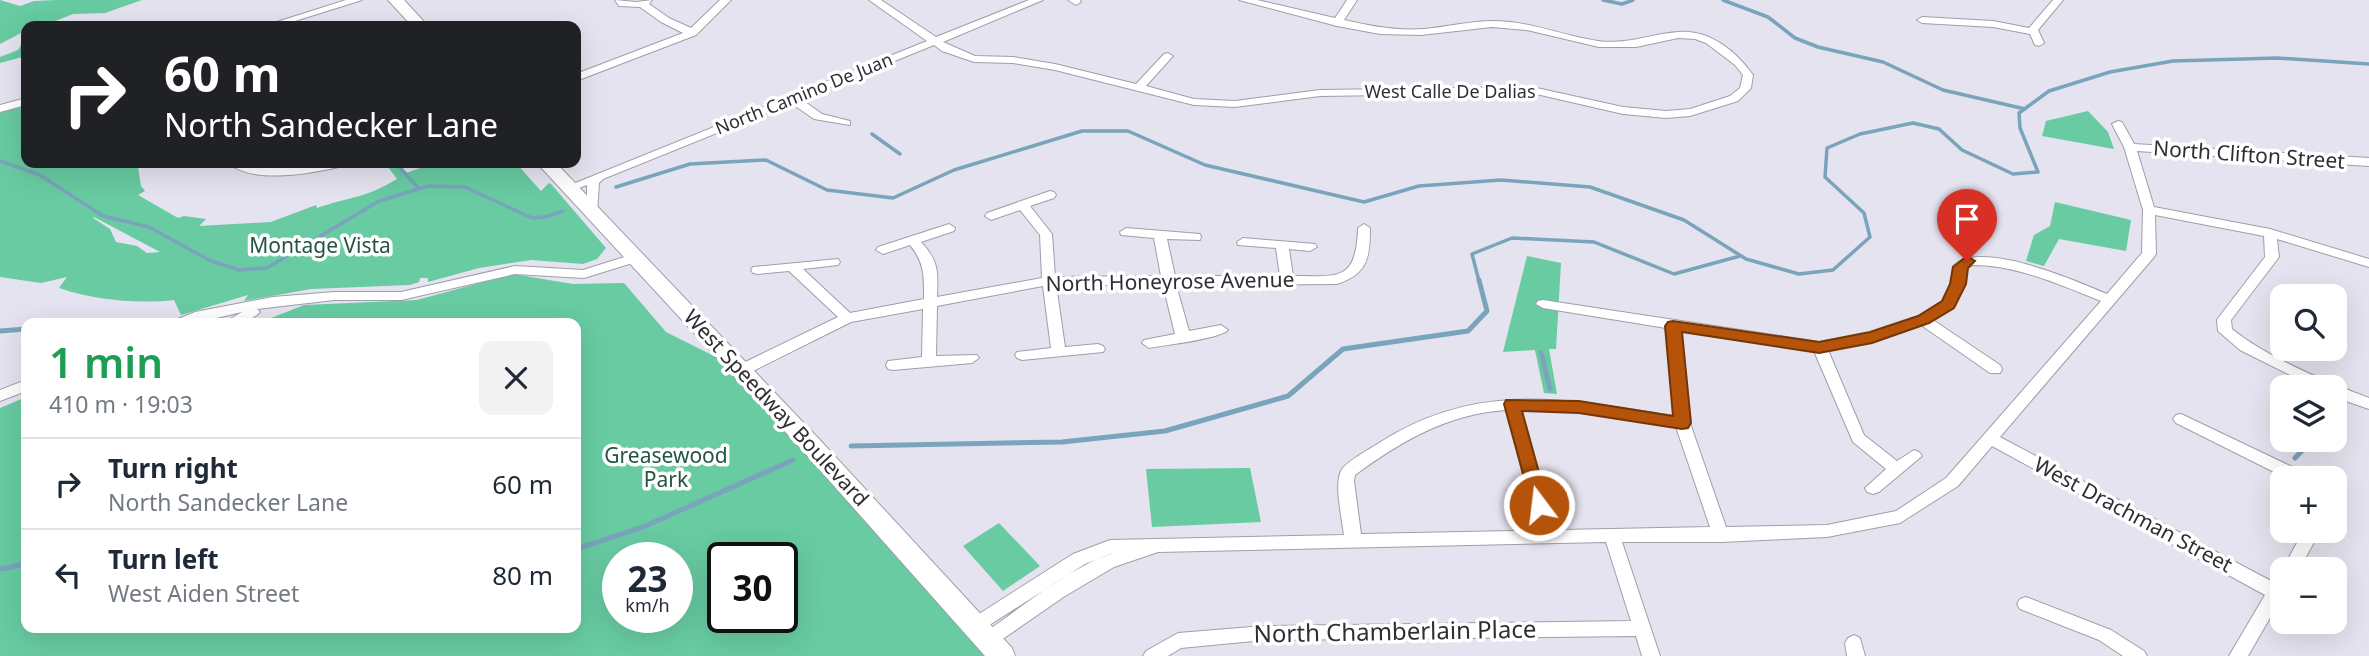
<!DOCTYPE html>
<html lang="en">
<head>
<meta charset="utf-8">
<style>
  body { margin:0; font-family:"Noto Sans",sans-serif; background:#f2f2f3; color:#1f2937; height:100vh; display:flex; flex-direction:column; font-size:26px; white-space:nowrap }
  * { box-sizing:border-box; margin:0 }
  p { font-size:23px; color:#747a83 }
  .icon { flex:none; width:38px; height:38px; fill:none; stroke:currentColor; stroke-width:2; stroke-linecap:round; stroke-linejoin:round }
  .map { position:relative; flex:1; overflow:hidden }
  .drawer { position:absolute; left:21px; top:318px; width:560px; height:315px; display:flex; flex-direction:column; background:#fff; border-radius:14px; box-shadow:0 7px 28px #0002 }
  .drawer>* { flex:none }
  .top-card { position:absolute; left:21px; top:21px; width:560px; height:147px; border-radius:14px; box-shadow:0 7px 28px #0002; background:#202124; color:#fff; overflow:hidden }
  .tools { position:absolute; left:2270px; top:284px; display:grid; gap:14px }
  .tools a { display:grid; place-items:center; width:77px; height:77px; border-radius:14px; background:#fff; box-shadow:0 7px 28px #0002; font-size:35px }
  .speed { position:absolute; left:602px; top:542px; display:flex; gap:14px; font-size:35px; font-weight:700; text-align:center }
  .speed>* { display:grid; place-content:center; width:91px; height:91px; border-radius:50%; background:#fff; box-shadow:0 7px 28px #0002; line-height:1 }
  .speed small { font-size:18px; font-weight:400 }
  .speed .limit { border:4px solid #111; border-radius:10px; background:#fff; color:#111 }
  .pin { position:absolute; display:grid; place-items:center; width:60px; height:60px; color:#fff; margin:-72px -30px; border-radius:50% 50% 50% 0; rotate:-45deg; box-shadow:0 0 7px #0007 }
  .pin .icon { rotate:45deg }
  .me { position:absolute; width:77px; margin:-38px; rotate:345deg; stroke-linejoin:round; filter:drop-shadow(0 0 5px #0008) }
  .turn { display:flex; align-items:center; gap:24px; height:147px; padding:0 28px; font-size:32px }
  .turn .icon { width:91px; height:91px; stroke-width:2.5 }
  .turn b { display:block; font-size:49px; line-height:60px }
  .round { display:grid; place-items:center; flex:none; width:74px; height:74px; border-radius:14px; background:#f2f2f3 }
  .headline { display:flex; align-items:center; justify-content:space-between; height:119px; padding:0 28px }
  h1 { font-size:42px; font-weight:600; line-height:52px; color:#1e9e55 }
  ul { padding:0; list-style:none }
  li { display:flex; align-items:center; gap:21px; height:91px; padding:0 28px; border-top:2px solid #e0e1e3 }
  li div { flex:1 }
  li b { display:block; font-size:26px }
  li em { font-style:normal }
  .map>svg:first-child { display:block }
</style>
</head>
<body>
<div class="map">
<svg width="2369" height="656" viewBox="0 0 2369 656">
  <rect width="100%" height="100%" fill="#e4e3ef"/>
  <path fill="#68cba2" fill-rule="evenodd" d="M0 0 20 6 34 1 57 0H142L105 13 73 14 43 26H26V56L0 63V57L18 50 25 38 21 33 0 44Z
    M23 104H26V163H131L138 167 141 186 145 191 138 195 178 218 184 216 206 219 199 226 271 222 316 205 317 208C349 197 366 198 397 179L385 163H398L406 173 434 163H516L541 191 549 183 551 184 606 248 597 259 583 264 531 260 479 268 428 282V278H420L419 282 410 285 311 289 244 301 248 295 181 315 174 300C136 304 95 300 59 288L67 277 41 283 0 277V111ZM93 218 94 217 160 252 147 253 137 246 116 242 110 229Z
    M2088 111 2108 132 2114 149 2042 136 2046 121Z
    M2055 202 2131 220 2126 251 2059 239 2044 266 2026 261 2034 235 2050 226Z
    M1527 256 1561 263 1556 349H1549L1557 394 1544 393 1535 350 1503 352Z
    M513 274 573 284 624 283 666 332 742 370 1002 656H0V408L26 397V628H576V324H256L304 305 417 300ZM618 558H677V618H618ZM723 558H782V618H723Z
    M1250 468 1261 522 1152 527 1146 469Z
    M999 523 1040 566 1003 591 963 546Z"/>
  <g fill="none" stroke-linecap="round" stroke-linejoin="round">
    <path stroke="#79a4bb" stroke-width="3.5" d="M1603 0 1622 4 1633 0
      M1723 0 1768 17 1795 38 1818 47 1883 62 1943 90 2025 109
      M872 134 900 154
      M0 161 40 175 103 216 149 227 209 260 239 270 267 268 379 201 428 186 465 187 532 218 545 217 563 211
      M396 163 418 188
      M616 187 690 164 766 160 827 190 893 198 954 170 1082 131H1128L1205 165 1364 202 1419 186 1501 180 1590 187 1684 220 1746 259 1799 274 1833 270 1870 237 1864 213 1825 177 1827 148 1860 134 1913 123 1939 129 1962 150 2013 174 2038 172 2020 128 2019 113 2049 91 2110 72 2173 61 2277 58 2369 64
      M1479 281 1472 254 1512 238 1594 242 1674 274 1740 256"/>
    <path stroke="#79a4bb" stroke-width="5" d="M0 331 26 329
      M1541 353 1550 389
      M2334 416 2342 407
      M851 446 1062 442 1165 431 1288 396 1343 349 1468 331 1487 311 1479 280
      M2295 458 2313 439
      M576 549 643 527 793 460
      M0 569 26 564"/>
    <defs>
      <path id="minor" d="M346 0H362L279 26H264Z
        M615 0 636 2 652 0 649 4 669 18 691 28 720 0H731L696 35 576 81V74L683 33 661 22 640 7 619 6Z
        M869 0H881L936 37 1029 0H1043L943 42 975 56 1013 57 1055 64 1136 84 1164 54 1168 53 1173 56 1146 86 1194 99 1235 101 1320 90 1532 87 1623 107 1666 111 1690 109 1730 96 1740 88 1743 75 1735 65 1706 43 1695 39 1678 38 1636 47H1599L1527 30 1492 27 1421 35 1380 34 1337 26 1239 0H1257L1335 18 1347 0H1357L1344 20C1371 26 1396 31 1424 29 1447 27 1470 21 1493 21 1530 21 1563 36 1598 41 1628 45 1650 34 1678 32 1709 29 1736 51 1753 75L1751 88 1738 101 1690 116 1666 118 1623 114 1532 93 1320 96 1235 107 1194 105 1055 70 1013 63 974 62 942 51 934 45 801 99 822 114 850 121V125L814 119 791 103 603 179 599 183 597 215H589L587 212V185L569 192 563 188 927 41Z
        M1068 0H1080L1081 2 1076 5Z
        M2053 0H2063L2038 30 2044 43 2039 46 2035 45 2030 34 1993 27 1922 23 1917 20 1922 17 1993 21 2029 28Z
        M26 98V105L0 112V105Z
        M2118 121 2122 122 2134 144 2369 158V166L2137 151 2154 207 2270 229 2369 259V267L2277 239 2279 257 2231 320 2232 329C2268 358 2326 382 2369 398V409L2334 397V387H2314L2240 350 2218 331 2217 320 2219 317 2265 257 2264 236 2155 215 2156 254 2154 257 2000 437 2273 582 2276 577 2282 575V597L2248 656H2229L2265 595 1992 446 1958 486 1900 523 1827 537 1721 542H1622L1660 656H1642L1636 636 1264 640 1181 648 1168 656H1143L1146 651 1178 633 1264 626 1631 621 1606 542 1158 552 1114 567 1065 596 994 645 988 648 982 645 979 640 982 635C1020 608 1069 568 1113 553L1111 554 1085 564 980 631 974 633 968 631 965 626 968 621 1073 554 1110 540 1344 535C1342 519 1334 484 1341 471 1345 462 1370 449 1379 443 1477 380 1566 399 1674 416L1666 328 1543 308 1536 304 1538 301 1543 300 1819 342 1870 333 1918 317 1943 301 1951 284 1953 266C1981 239 2076 281 2107 294L2142 253 2143 210 2124 147 2112 124ZM1973 265C2017 265 2060 285 2101 301L1946 478 1896 511 1827 525 1726 527 1690 423 1680 330 1814 351 1853 442 1886 469 1865 488 1867 492 1873 494 1879 492 1922 456 1919 452 1914 450 1897 461 1864 435 1828 350 1872 342 1921 325 1990 373H2000L2002 369 2000 365 1933 320C1958 305 1963 298 1966 268ZM1521 409 1574 412 1676 427 1710 527 1361 534 1354 481 1355 475C1401 441 1448 414 1506 410L1531 505 1533 509 1539 511 1545 509 1547 505Z
        M228 163H244L272 168 345 163 343 166C312 173 255 185 228 163Z
        M1050 191 1054 192 1056 195 1054 198 1030 206 1052 234 1055 277 1161 276 1154 238 1121 235 1120 232 1126 228 1200 234 1201 237 1200 240 1167 239 1175 276H1280L1276 248 1238 245 1237 242 1243 238 1315 244 1317 247 1310 251 1289 249 1293 276C1339 276 1356 282 1358 228L1364 224 1370 228C1370 257 1368 274 1337 284L1176 285 1189 331 1221 325 1228 330C1219 339 1165 345 1149 348L1142 343 1144 340 1175 334 1163 285H1056L1065 347 1098 344 1103 346 1105 349 1103 352 1022 360 1017 358 1015 355 1017 352 1051 348 1043 286 937 306 936 356 977 355 979 358 972 363 893 370 888 369 886 365 888 361 922 357 923 309 851 322 747 374H737L735 370 737 366 838 317 789 271 758 274 753 273 751 270 753 267 838 259 840 262 838 265 803 269 850 313 924 299C924 277 925 263 910 245L883 254 876 250 878 247 949 224 955 228 954 231 921 242C939 261 938 272 937 297L1042 278 1040 235 1020 210 991 220 985 216 987 213Z
        M637 253 642 254 644 257 642 260 584 278 515 274 401 300H334L257 309 260 312C249 323 237 324 222 324L242 312 191 324H171L173 321 195 312 273 297 334 292H401L515 266 583 270Z
        M26 380V391L0 401V390Z
        M2181 414 2307 474 2309 478H2286L2176 423 2173 419 2176 415Z
        M2304 530H2321L2299 569 2282 570Z
        M2026 597 2111 630 2144 651 2147 656H2123L2099 640 2020 609 2017 604 2020 599Z
        M1854 635 1860 638 1865 656H1847L1845 643 1848 638Z"/>
      <path id="secondary" d="M388 0H404L428 26H412Z
        M537 163H556L819 439 1012 648 1015 656H985L803 451Z"/>
    </defs>
    <use href="#minor" stroke="#9f9ea9" stroke-width="2"/>
    <use href="#secondary" stroke="#9f9ea9" stroke-width="2"/>
    <use href="#minor" fill="#fff" fill-rule="evenodd"/>
    <use href="#secondary" fill="#fff" fill-rule="evenodd"/>
  </g>
  <path fill="#b45309" stroke="#753606" stroke-width="2" d="M1967 256 1975 261 1968 268 1966 284 1954 308 1929 323 1872 343 1819 353 1682 332 1691 423 1688 428 1682 429 1579 413 1522 411 1548 505 1546 510H1533L1504 404 1506 400 1579 401 1673 416 1665 326 1668 322 1673 321 1819 342 1870 332 1918 316 1942 301 1950 284 1953 267Z"/>
  <g text-anchor="middle" stroke-width="7" stroke-linejoin="round" paint-order="stroke">
    <g font-size="18" fill="#2f2e33" stroke="#fff">
      <text x="1450" y="98">West Calle De Dalias</text>
      <text transform="translate(804 94) rotate(-22)" y="6">North Camino De Juan</text>
    </g>
    <g font-size="21" fill="#2f2e33" stroke="#fff">
      <text transform="translate(2249 155) rotate(4)" y="7">North Clifton Street</text>
      <text transform="translate(1170 282) rotate(-1)" y="7">North Honeyrose Avenue</text>
      <text transform="translate(776 408) rotate(47)" y="7">West Speedway Boulevard</text>
      <text transform="translate(2133 515) rotate(28)" y="7">West Drachman Street</text>
    </g>
    <g font-size="21" fill="#245541" stroke="#fff">
      <text x="320" y="253">Montage Vista</text>
      <text x="666" y="463">Greasewood<tspan x="666" dy="24">Park</tspan></text>
    </g>
    <g font-size="24" fill="#2f2e33" stroke="#fff">
      <text transform="translate(1395 632) rotate(-1)" y="8">North Chamberlain Place</text>
    </g>
  </g>
</svg>
<div class="tools">
<a><svg class="icon" aria-label="search" viewBox="0 0 24 24"><circle cx="10" cy="10" r="6"/><path d="M15 15l6 6"/></svg></a>
<a><svg class="icon" aria-label="layers" viewBox="0 0 24 24"><path d="M12 4l9 5-9 5-9-5zM3 14l9 5 9-5"/></svg></a>
<a>+</a>
<a>−</a>
</div>
<div class="speed"><div>23<small>km/h</small></div><div class="limit">30</div></div>
<div class="pin" style="left:1967px;top:261px;background:#d93025"><svg class="icon" aria-label="arrive" viewBox="0 0 24 24"><path d="M6 21V4h12l-3 4 3 4H6"/></svg></div>
<svg class="me" style="left:1539px;top:505px" viewBox="-20 -20 40 40"><circle r="17" fill="#b45309" stroke="#fff" stroke-width="3"/><path d="M0-11L8 9 0 5-8 9z" fill="#fff"/></svg>
<div class="top-card">
<div class="turn"><svg class="icon" aria-label="right" viewBox="0 0 24 24"><path d="M7 20v-9h11M14 6l5 5-5 5"/></svg><div><b>60 m</b>North Sandecker Lane</div></div>
</div>
<section class="drawer">
<div class="headline"><div><h1>1 min</h1><p>410 m · 19:03</p></div><a class="round"><svg class="icon" aria-label="close" viewBox="0 0 24 24"><path d="M6 6l12 12M18 6L6 18"/></svg></a></div>
<ul>
<li><svg class="icon" aria-label="right" viewBox="0 0 24 24"><path d="M7 20v-9h11M14 6l5 5-5 5"/></svg><div><b>Turn right</b><p>North Sandecker Lane</p></div><em>60 m</em></li>
<li><svg class="icon" aria-label="left" viewBox="0 0 24 24"><path d="M17 20v-9H6M10 6l-5 5 5 5"/></svg><div><b>Turn left</b><p>West Aiden Street</p></div><em>80 m</em></li>
</ul>
</section>
</div>
</body>
</html>
